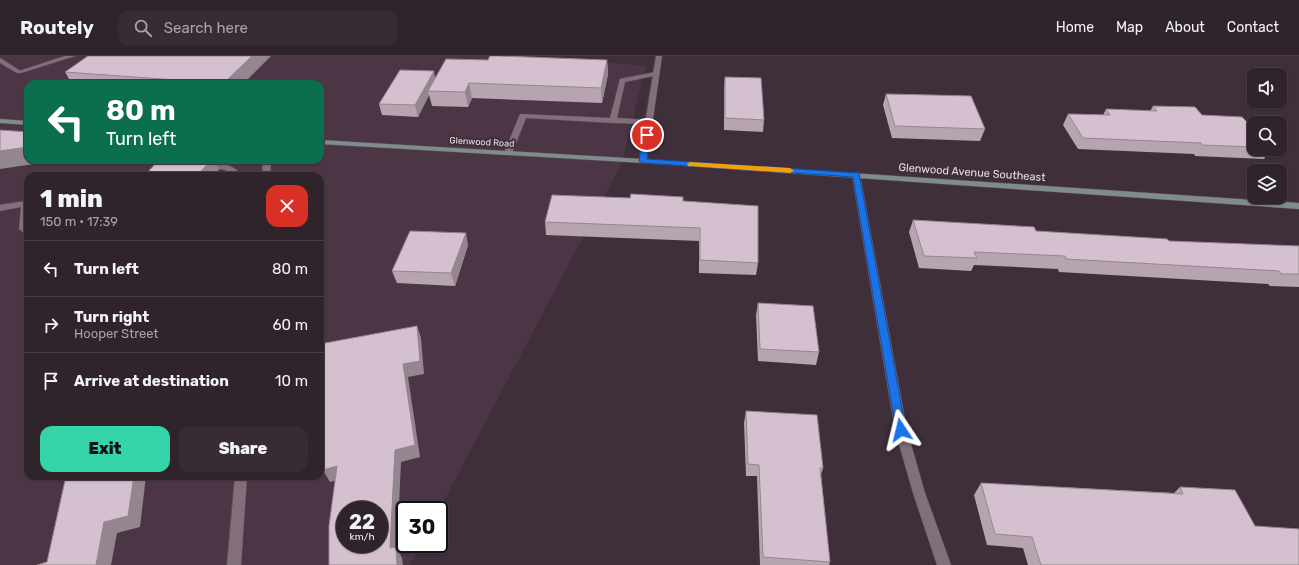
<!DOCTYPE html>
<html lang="en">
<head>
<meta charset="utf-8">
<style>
  body { margin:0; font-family:Rubik,sans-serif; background:#372b34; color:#f1f3f6; height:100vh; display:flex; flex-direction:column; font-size:15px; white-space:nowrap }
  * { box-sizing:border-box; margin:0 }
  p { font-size:13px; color:#a7a4a9 }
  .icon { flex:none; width:22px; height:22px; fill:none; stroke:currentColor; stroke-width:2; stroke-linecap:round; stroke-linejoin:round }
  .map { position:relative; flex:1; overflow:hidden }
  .panel { position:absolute; left:24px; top:116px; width:300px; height:308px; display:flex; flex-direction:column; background:#2f232c; border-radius:12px; box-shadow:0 1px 3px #0004,0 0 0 1px #4a4048 }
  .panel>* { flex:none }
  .top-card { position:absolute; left:24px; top:24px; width:300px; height:84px; border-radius:12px; box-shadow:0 1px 3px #0004,0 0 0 1px #4a4048; background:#0b6e4f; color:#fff; overflow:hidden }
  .controls { position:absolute; left:1247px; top:12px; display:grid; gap:8px }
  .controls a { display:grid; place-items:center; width:40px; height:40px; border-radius:8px; background:#2f232c; box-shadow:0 1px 3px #0004,0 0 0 1px #4a4048; font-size:20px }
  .speed { position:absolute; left:336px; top:445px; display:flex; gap:8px; font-size:20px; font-weight:700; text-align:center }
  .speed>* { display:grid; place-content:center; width:52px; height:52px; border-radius:50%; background:#2f232c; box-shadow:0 1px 3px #0004,0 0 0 1px #4a4048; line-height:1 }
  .speed small { font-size:10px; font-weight:400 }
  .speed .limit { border:2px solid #111; border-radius:6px; background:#fff; color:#111 }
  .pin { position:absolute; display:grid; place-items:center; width:34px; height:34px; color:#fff; margin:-17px; border:2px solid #fff; border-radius:50%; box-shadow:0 1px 4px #0007 }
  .me { position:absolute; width:44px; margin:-22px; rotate:350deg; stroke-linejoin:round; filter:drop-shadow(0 0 3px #0008) }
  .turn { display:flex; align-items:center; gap:14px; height:84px; padding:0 16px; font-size:18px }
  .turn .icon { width:52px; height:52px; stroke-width:2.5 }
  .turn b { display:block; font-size:28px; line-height:34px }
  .round { display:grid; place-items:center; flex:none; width:42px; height:42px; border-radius:12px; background:#372b34 }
  .head { display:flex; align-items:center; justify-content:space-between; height:68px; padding:0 16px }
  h1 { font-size:24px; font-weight:800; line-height:30px }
  .cta { display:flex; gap:8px; margin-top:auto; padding:8px 16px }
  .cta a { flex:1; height:46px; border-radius:12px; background:#34d4a8; color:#111; font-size:16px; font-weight:800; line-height:46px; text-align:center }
  .cta a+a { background:#372b34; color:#f1f3f6 }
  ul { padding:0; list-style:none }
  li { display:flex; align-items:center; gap:12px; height:56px; padding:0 16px; border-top:1px solid #4a4048 }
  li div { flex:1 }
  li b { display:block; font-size:15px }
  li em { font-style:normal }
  header { display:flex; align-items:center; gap:24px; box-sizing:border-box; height:56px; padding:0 20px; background:#2f232c; border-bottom:1px solid #4a4048 }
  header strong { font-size:19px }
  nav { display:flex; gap:22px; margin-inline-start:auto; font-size:14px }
  .search { width:280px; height:36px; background:#372b34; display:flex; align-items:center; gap:10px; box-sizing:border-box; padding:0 14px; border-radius:12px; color:#a7a4a9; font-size:15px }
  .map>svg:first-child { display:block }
</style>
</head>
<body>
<header>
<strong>Routely</strong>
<div class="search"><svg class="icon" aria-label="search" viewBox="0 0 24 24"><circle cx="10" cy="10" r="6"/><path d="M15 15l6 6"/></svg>Search here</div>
<nav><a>Home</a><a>Map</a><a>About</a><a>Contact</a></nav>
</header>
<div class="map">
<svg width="1299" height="509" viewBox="0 0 1299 509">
  <rect width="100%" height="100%" fill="#3f2f3b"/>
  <path fill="#4c3646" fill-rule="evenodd" d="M0 0H531L646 10 621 109 439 454H405V488H421L410 509H0ZM28 28H320V104H28ZM28 120H320V420H28ZM345 454H379V488H345Z"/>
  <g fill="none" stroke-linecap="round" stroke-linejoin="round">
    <defs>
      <path id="service" d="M0 2 2 3 22 16 17 17 0 7Z
        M656 16 659 18 658 19 625 26 617 62 649 64 653 66 652 68 613 67 526 62 512 97 508 99 504 97 520 58 610 62 620 23Z
        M201 106C215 103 235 109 243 120H235L225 114 201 110Z
        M26 145 28 146V175L23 176 19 173 21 151 0 155V149Z"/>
      <path id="minor" d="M65 0H75L21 17 16 16Z
        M656 0H662L647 105 643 107 639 105Z
        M263 104H271L270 120H262Z
        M853 117H859L860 119 907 374 925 437 951 509H937L913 437 895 374 852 119Z
        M235 420H247L241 509H227Z"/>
      <path id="secondary" d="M0 63 28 65V69L0 67Z
        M320 84 643 103 1299 147V153L643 107 320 88Z"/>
    </defs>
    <use href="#service" stroke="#5c4e59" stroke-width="1"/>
    <use href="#minor" stroke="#5c4e59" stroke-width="1"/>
    <use href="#secondary" stroke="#5c4e59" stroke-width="1"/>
    <use href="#service" fill="#826f7c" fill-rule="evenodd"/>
    <use href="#minor" fill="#826f7c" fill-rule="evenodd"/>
    <use href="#secondary" fill="#808b8c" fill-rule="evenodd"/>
  </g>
  <path fill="#b6a5b1" d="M488 4H607L608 18 602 47 472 42 468 51 432 50 429 39 418 61 382 59 379 48 435 22Z
    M65 16 243 28H72Z
    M725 21 764 64 763 76 724 74V33Z
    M886 38 985 73 980 85 892 82 883 49Z
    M1153 50 1202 59 1254 73V93H1271L1264 103 1195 100 1194 98 1078 93 1063 69 1068 58 1103 59 1106 53 1150 55Z
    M683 145 758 207 756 219 699 217V185L546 179 545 166Z
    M913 164 1036 175 1169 185 1299 190V231L1270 230 1268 228 1059 216 1058 213 974 209 971 215 919 212 909 176Z
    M468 189 455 230 397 227 392 215Z
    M758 247 819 296 816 309 758 305 756 259Z
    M746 355 823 412 821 419 830 506 829 509H760L757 420H746L744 367Z
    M981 427 1174 437 1180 431 1255 470 1299 509H1028L1023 492 987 489 974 439Z"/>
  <path fill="#948690" d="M252 0H271L243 28H223Z
    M607 4 608 18 602 47 601 32Z
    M434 15 436 27 428 35 429 39 418 61 415 49Z
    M469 27 472 42 468 51 465 36Z
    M28 91V104H61L0 113V95Z
    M211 104H214L219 114 214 120H197Z
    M466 177 468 189 455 230 451 217Z
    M417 270 421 282 424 318 408 321 420 401 401 406 397 492 402 502 403 509H397L390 492 395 394 403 308Z
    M337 410 344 422 330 426 323 414Z
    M134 420H146L140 471 117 477 111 509H96L104 466Z"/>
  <path fill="#d4c0ce" stroke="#948690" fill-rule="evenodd" d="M88 0H252L223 28H171L176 24 65 16Z
    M490 0H499L607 4 601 32 469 27 465 36 428 35 446 3 488 4Z
    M400 14 434 15 415 49 379 48Z
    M725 21 761 22 764 64 725 62Z
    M886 38 931 39 971 40 985 73 895 70Z
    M1153 50 1195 51 1202 59 1242 61 1254 73V91L1202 89 1201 87 1083 82 1068 58 1110 59 1106 53 1157 55Z
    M0 74 28 76V91L0 95Z
    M159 104H211L197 120H144Z
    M631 138 683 141V145L758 150V207L700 204V172L545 166 552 139 630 142Z
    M913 164 1034 171 1036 175 1167 183 1169 185 1299 190V218H1281L1279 215 1066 203 1065 200 974 196 977 202 924 200Z
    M410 175 466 177 451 217 392 215Z
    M758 247 813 250 819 296 760 293Z
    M417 270 420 305 403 308 415 389 395 394 390 492 396 491 397 509H329V470L337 410 323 414 320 342V288ZM345 454H379V488H345Z
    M746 355 817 359 823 412H820L830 506 763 501 759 409 748 408Z
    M66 420H134L128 460 104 466 96 509H37L47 506Z
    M981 427 1183 438 1180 431 1235 434 1255 470 1299 473V509H1041L1032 481 995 478Z"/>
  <path fill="#1a73e8" stroke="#114b97" d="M647 77 650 79 647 103 859 117 906 374 905 377 901 379 897 377 896 374 853 121 643 107 639 105 643 79Z"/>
  <path fill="#f59e0b" d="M690 106 790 112 794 115 790 117 688 110 687 108Z"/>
  <g text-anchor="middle" stroke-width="4" stroke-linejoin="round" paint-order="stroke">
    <g font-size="9" fill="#e8dde5" stroke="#3f2f3b">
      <text transform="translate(482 86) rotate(3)" y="3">Glenwood Road</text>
    </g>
    <g font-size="11" fill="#e8dde5" stroke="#3f2f3b">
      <text transform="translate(972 116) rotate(4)" y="4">Glenwood Avenue Southeast</text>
    </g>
  </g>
</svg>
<div class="controls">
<a><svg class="icon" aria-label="sound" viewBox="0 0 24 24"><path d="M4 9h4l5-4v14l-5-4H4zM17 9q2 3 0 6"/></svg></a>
<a><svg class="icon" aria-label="search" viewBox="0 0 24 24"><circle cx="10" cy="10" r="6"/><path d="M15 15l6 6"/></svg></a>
<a><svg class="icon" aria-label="layers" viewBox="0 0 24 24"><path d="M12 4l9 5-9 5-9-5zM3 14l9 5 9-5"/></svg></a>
</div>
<div class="speed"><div>22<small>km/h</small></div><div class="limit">30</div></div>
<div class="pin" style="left:647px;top:79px;background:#d93025"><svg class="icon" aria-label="arrive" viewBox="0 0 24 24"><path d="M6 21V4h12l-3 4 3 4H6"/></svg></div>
<svg class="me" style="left:901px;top:374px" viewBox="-20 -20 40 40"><path d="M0-17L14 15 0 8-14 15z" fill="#1a73e8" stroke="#fff" stroke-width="4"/></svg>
<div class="top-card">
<div class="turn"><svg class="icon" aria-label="left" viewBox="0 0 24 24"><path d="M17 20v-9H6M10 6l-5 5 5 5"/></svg><div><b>80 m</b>Turn left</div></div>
</div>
<section class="panel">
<div class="head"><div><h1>1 min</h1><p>150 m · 17:39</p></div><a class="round" style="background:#d93025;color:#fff"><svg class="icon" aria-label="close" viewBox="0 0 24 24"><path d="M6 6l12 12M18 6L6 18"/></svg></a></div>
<ul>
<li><svg class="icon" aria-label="left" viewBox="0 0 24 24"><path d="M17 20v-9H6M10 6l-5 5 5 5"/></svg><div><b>Turn left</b></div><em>80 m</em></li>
<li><svg class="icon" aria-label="right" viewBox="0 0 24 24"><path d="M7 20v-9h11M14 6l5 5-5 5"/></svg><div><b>Turn right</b><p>Hooper Street</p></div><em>60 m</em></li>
<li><svg class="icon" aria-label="arrive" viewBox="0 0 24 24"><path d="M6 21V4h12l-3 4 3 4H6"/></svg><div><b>Arrive at destination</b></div><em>10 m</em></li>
</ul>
<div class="cta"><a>Exit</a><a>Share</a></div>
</section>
</div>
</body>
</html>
